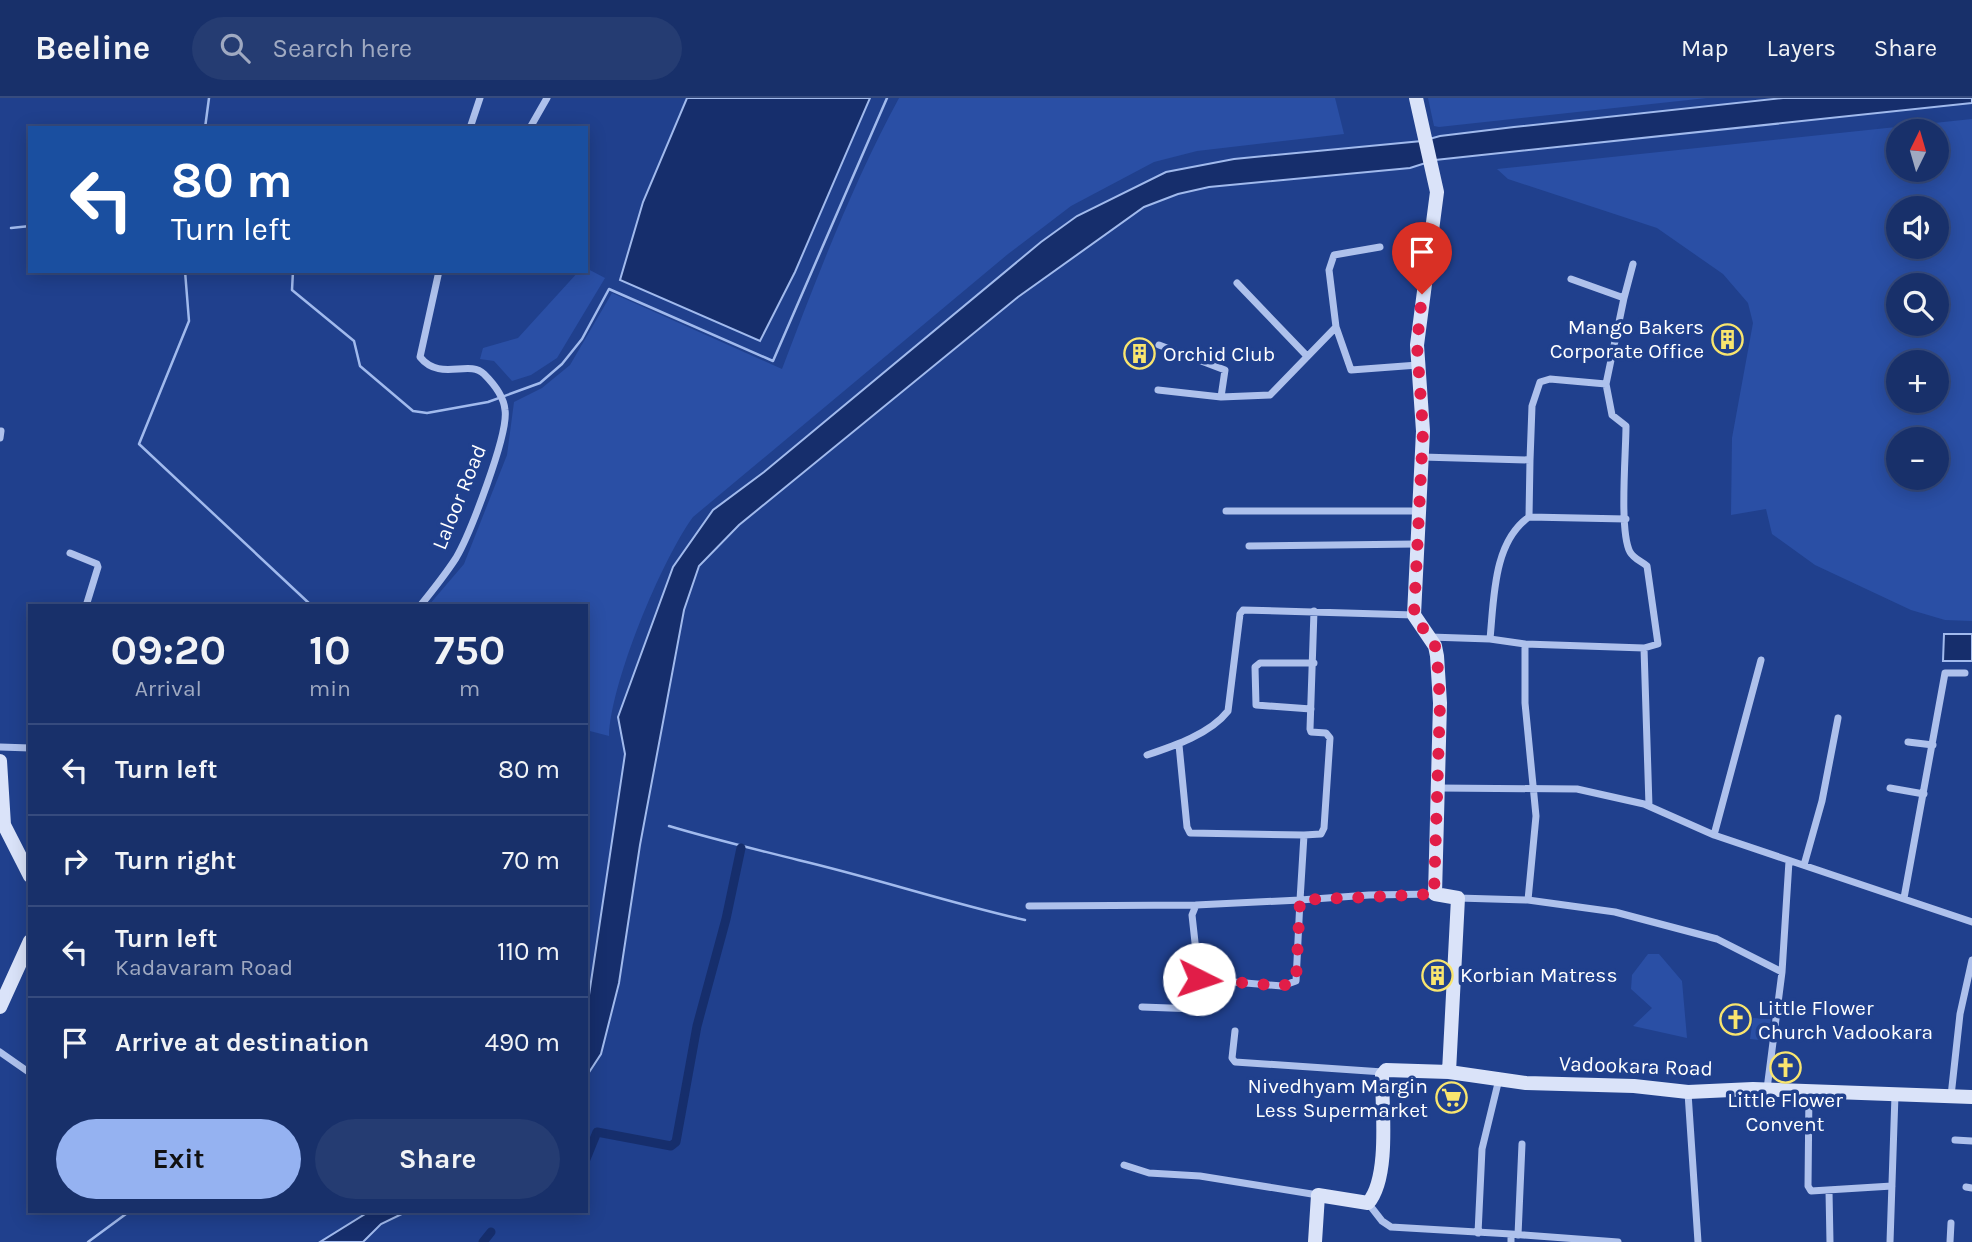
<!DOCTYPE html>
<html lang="en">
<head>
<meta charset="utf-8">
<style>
  body { margin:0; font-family:Karla,sans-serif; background:#253c72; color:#f1f3f6; height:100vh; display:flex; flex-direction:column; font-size:26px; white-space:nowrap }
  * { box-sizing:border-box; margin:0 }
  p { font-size:23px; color:#9fa9c1 }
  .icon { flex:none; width:38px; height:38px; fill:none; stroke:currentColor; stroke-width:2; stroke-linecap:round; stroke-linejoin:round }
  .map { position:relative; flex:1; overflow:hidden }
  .side { position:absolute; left:28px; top:506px; width:560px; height:609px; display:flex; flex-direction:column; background:#18306a; border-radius:0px; box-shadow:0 4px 18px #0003,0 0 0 2px #364b7e }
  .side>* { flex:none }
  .guide { position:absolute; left:28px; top:28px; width:560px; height:147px; border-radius:0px; box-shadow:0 4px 18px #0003,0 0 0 2px #364b7e; background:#1a4fa0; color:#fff; overflow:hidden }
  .needle { width:46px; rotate:5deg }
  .controls { position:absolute; left:1886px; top:21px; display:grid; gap:14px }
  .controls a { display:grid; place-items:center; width:63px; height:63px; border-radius:50%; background:#18306a; box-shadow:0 4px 18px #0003,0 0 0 2px #364b7e; font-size:35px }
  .pin { position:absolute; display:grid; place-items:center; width:60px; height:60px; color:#fff; margin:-72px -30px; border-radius:50% 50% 50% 0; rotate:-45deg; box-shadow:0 0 7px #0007 }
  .pin .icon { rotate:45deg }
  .me { position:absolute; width:77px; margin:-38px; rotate:94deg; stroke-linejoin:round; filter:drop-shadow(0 0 5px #0008) }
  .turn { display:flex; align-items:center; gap:24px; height:147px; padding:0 28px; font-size:32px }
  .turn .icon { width:91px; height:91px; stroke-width:2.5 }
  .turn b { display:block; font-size:49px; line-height:60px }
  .eta { display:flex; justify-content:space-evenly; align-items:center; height:119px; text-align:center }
  .eta b { font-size:42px; font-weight:700; line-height:49px }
  .cta { display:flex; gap:14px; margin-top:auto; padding:14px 28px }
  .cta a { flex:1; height:80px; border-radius:42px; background:#95b2f1; color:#111; font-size:28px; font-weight:700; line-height:80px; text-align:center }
  .cta a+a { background:#253c72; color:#f1f3f6 }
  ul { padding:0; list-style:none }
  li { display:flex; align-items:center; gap:21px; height:91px; padding:0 28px; border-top:2px solid #364b7e }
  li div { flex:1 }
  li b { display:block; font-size:26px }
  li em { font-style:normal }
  header { display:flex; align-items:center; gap:42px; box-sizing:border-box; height:98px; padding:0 35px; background:#18306a; border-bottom:2px solid #364b7e }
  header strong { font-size:33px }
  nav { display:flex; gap:38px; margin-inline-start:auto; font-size:24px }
  .search { width:490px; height:63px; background:#253c72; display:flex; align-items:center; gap:18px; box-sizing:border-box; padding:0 24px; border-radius:38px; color:#9fa9c1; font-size:26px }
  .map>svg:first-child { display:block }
</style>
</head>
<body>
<header>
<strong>Beeline</strong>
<div class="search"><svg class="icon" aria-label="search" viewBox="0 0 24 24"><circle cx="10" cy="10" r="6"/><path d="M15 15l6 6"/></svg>Search here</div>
<nav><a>Map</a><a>Layers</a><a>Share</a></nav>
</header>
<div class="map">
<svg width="1972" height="1144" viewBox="0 0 1972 1144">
  <rect width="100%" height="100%" fill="#20408d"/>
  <path fill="#2a4fa5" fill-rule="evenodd" d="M899 0H1335L1344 36 1197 53 1154 64 1071 108 1008 156 693 419C661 463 611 584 609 638L586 632V508L429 507 464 466 507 357 514 304 542 290 570 267 612 195 782 271C817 179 852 87 899 0Z
    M1428 0H1707L1439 29 1434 28Z
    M1972 21V523L1945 522 1911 512 1815 467 1772 436 1766 411 1731 417 1732 340 1753 225 1748 205 1723 176 1657 130 1508 81 1497 71ZM1937 33V72H1899V33ZM1937 110V149H1899V110ZM1937 187V226H1899V187ZM1937 264V303H1899V264ZM1937 341V380H1899V341Z
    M586 170 605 180 557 260 531 277 512 283 494 263 480 261 483 250 518 240 579 173H586Z
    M1648 856H1659L1682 883 1687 940 1633 928 1652 910 1631 891 1632 877Z
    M1753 920 1771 921 1769 943 1750 941Z"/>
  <path fill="#162e6c" stroke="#a1baed" stroke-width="2" d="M687 0H870L795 174 760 243 620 182 643 104Z
    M1783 0H1972V5L1435 62 1410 70 1209 89 1178 96 1144 109 1018 199 739 427 699 468 684 512 640 747 619 885 601 956 586 979V917L625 656 618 619 673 469 713 412 764 374 1041 144 1077 118 1166 74 1234 61 1422 43 1440 38 1514 29Z
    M1944 536H1972V563H1943Z
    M370 1113H408L381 1126 363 1144H320Z"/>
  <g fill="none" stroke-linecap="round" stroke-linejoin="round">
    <path stroke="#a1baed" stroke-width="2.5" d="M205 30 209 0
      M11 130 30 128
      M185 173 189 223 139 346 312 508
      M293 173 292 192 354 243 360 268 413 313 427 315 488 304 540 285 562 266 582 241 609 191 773 263 887 0
      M669 728C712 741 755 751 798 762 875 780 949 805 1025 822
      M88 1144 130 1113"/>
    <path stroke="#162e6c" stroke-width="9" d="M586 1061 597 1034 671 1048 676 1044 697 928 726 821 741 750
      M483 1144 491 1134"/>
    <path stroke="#aec1ec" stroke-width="7" d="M531 28 547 0
      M470 30 480 0
      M1571 181 1624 200 1606 286 1612 317 1626 328C1626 355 1619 433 1630 454 1634 461 1641 463 1647 468L1658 546 1644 550
      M1237 185 1306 257
      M1624 200 1633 166
      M1336 229 1351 272 1418 267
      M1159 247 1225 272 1221 299
      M1158 292 1221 299 1270 297 1336 229 1329 172 1334 157 1380 149
      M0 340 1 333
      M1422 359 1530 362 1532 308 1540 284 1550 281 1606 286
      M1226 413H1419
      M1529 419 1530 362
      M1249 448 1417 446
      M70 455 97 466 98 469 86 508
      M420 508C433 492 445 477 456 460 469 438 509 336 505 312 504 299 493 285 484 276 469 261 440 284 420 259L439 173
      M1430 539 1490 541 1525 546V605L1536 718 1528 802
      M1490 541C1494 501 1493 444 1529 419L1626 421
      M1525 546 1644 550 1649 708
      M1311 611 1256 607 1255 569 1260 565H1314
      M1908 644 1933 647
      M1179 647 1187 729 1190 735 1304 737
      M0 649 30 650
      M1147 657C1174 648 1210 636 1228 613L1240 516 1243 512 1414 517
      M1438 690 1577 691 1644 706 1714 737 1972 824
      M1890 690 1924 696
      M1714 737 1761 562
      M1804 767 1822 703 1838 620
      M1458 800 1528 802 1615 814 1717 841 1782 874 1789 763
      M1904 800 1945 575H1965
      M1029 808 1196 807
      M1199 881 1282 888 1296 883 1300 802 1369 797 1435 796
      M1142 909 1197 911 1199 881 1192 817 1196 807 1300 802 1304 737 1321 736 1324 730 1330 640 1326 635 1311 634 1310 631 1314 513
      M1235 933 1232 960 1235 964 1383 974
      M0 954 30 975
      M1767 991 1782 874
      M1809 993 1808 1088 1811 1093 1892 1088
      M1688 995 1698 1144
      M1951 998 1960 916 1972 862
      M1955 1042 1972 1043
      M1124 1067 1149 1075 1200 1078 1318 1097
      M1966 1089 1972 1090
      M1829 1093 1830 1144
      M1368 1105 1382 1123 1391 1129 1511 1136
      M1478 1135 1482 1051 1499 981
      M1518 1137 1522 1046
      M1511 1144V1136L1618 1144
      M1890 1144 1895 997
      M1950 1144 1951 1125"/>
    <path stroke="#dae3f9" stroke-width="14" d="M1416 0 1437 94 1417 247 1423 333 1414 517 1435 548 1437 558 1440 605 1435 796 1458 800 1449 974
      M0 663 4 727 30 778
      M0 909 30 843
      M1315 1144 1318 1097 1368 1105C1390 1080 1382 1010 1382 977L1386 972 1449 974 1526 985 1634 988 1688 994 1753 991 1972 999"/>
  </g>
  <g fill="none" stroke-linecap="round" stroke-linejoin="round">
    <path stroke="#e11d48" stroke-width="12" stroke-dasharray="0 21.6" d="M1199 881 1282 888 1296 883 1300 802 1434 796 1440 605 1437 558 1435 548 1414 517 1423 333 1417 247 1422 196"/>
  </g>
  <defs>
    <symbol id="building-ring" viewBox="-11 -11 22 22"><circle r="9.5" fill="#20408d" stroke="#f9e56e" stroke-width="1.5"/><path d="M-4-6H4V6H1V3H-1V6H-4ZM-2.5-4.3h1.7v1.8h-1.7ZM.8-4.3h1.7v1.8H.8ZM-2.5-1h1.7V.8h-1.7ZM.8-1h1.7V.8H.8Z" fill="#f9e56e"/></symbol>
    <symbol id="church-ring" viewBox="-11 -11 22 22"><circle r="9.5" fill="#20408d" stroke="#f9e56e" stroke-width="1.5"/><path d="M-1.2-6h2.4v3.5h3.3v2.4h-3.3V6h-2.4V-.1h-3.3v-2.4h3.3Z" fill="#f9e56e"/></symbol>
    <symbol id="supermarket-ring" viewBox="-11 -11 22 22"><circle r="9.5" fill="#20408d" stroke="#f9e56e" stroke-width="1.5"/><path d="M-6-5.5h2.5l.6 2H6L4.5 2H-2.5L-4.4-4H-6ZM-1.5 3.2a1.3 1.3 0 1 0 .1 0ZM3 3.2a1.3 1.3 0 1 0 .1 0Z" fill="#f9e56e"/></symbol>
  </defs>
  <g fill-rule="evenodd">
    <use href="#building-ring" x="1710" y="224" width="35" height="35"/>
    <use href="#building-ring" x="1122" y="238" width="35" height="35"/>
    <use href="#building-ring" x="1420" y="860" width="35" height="35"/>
    <use href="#church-ring" x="1718" y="904" width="35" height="35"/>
    <use href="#church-ring" x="1768" y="952" width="35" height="35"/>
    <use href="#supermarket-ring" x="1434" y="982" width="35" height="35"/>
  </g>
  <g text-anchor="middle" stroke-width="7" stroke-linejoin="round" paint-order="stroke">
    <g font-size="21" fill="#fff" stroke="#20408d" text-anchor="start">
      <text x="1704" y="236" text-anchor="end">Mango Bakers<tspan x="1704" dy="24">Corporate Office</tspan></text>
      <text x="1163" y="263">Orchid Club</text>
      <text x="1460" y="884">Korbian Matress</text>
      <text x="1758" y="917">Little Flower<tspan x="1758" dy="24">Church Vadookara</tspan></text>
      <text x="1428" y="995" text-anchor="end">Nivedhyam Margin<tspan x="1428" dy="24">Less Supermarket</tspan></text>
      <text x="1785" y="1009" text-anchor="middle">Little Flower<tspan x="1785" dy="24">Convent</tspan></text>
    </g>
    <g font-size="21" fill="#fff" stroke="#20408d">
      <text transform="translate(459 399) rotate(-68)" y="7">Laloor Road</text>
      <text transform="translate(1636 968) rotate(2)" y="7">Vadookara Road</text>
    </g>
  </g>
</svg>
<div class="controls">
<a><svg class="needle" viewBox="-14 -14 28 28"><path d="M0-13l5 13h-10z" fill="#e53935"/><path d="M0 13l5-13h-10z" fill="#9fa9c1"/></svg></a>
<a><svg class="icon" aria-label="sound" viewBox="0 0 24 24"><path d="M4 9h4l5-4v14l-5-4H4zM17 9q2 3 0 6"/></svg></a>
<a><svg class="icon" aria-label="search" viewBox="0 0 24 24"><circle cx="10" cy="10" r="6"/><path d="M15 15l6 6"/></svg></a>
<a>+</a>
<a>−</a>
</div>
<div class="pin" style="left:1422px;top:196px;background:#d93025"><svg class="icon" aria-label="arrive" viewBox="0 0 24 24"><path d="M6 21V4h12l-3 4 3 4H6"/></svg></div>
<svg class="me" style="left:1199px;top:881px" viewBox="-20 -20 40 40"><circle r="19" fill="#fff"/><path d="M0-13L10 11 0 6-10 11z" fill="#e11d48"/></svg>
<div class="guide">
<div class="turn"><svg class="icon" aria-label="left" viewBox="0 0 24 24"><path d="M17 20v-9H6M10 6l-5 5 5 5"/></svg><div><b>80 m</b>Turn left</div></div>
</div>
<section class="side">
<div class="eta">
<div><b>09:20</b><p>Arrival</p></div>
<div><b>10</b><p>min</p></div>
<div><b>750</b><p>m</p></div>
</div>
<ul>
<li><svg class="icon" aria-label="left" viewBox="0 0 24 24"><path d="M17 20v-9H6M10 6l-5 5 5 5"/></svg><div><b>Turn left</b></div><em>80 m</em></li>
<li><svg class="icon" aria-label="right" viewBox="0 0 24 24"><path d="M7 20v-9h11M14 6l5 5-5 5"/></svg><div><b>Turn right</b></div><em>70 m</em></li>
<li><svg class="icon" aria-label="left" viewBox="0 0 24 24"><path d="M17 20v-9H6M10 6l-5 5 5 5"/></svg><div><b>Turn left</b><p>Kadavaram Road</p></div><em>110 m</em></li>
<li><svg class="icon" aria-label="arrive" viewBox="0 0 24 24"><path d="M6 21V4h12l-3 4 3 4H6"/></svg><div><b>Arrive at destination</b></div><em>490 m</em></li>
</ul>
<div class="cta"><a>Exit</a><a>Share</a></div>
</section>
</div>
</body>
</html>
